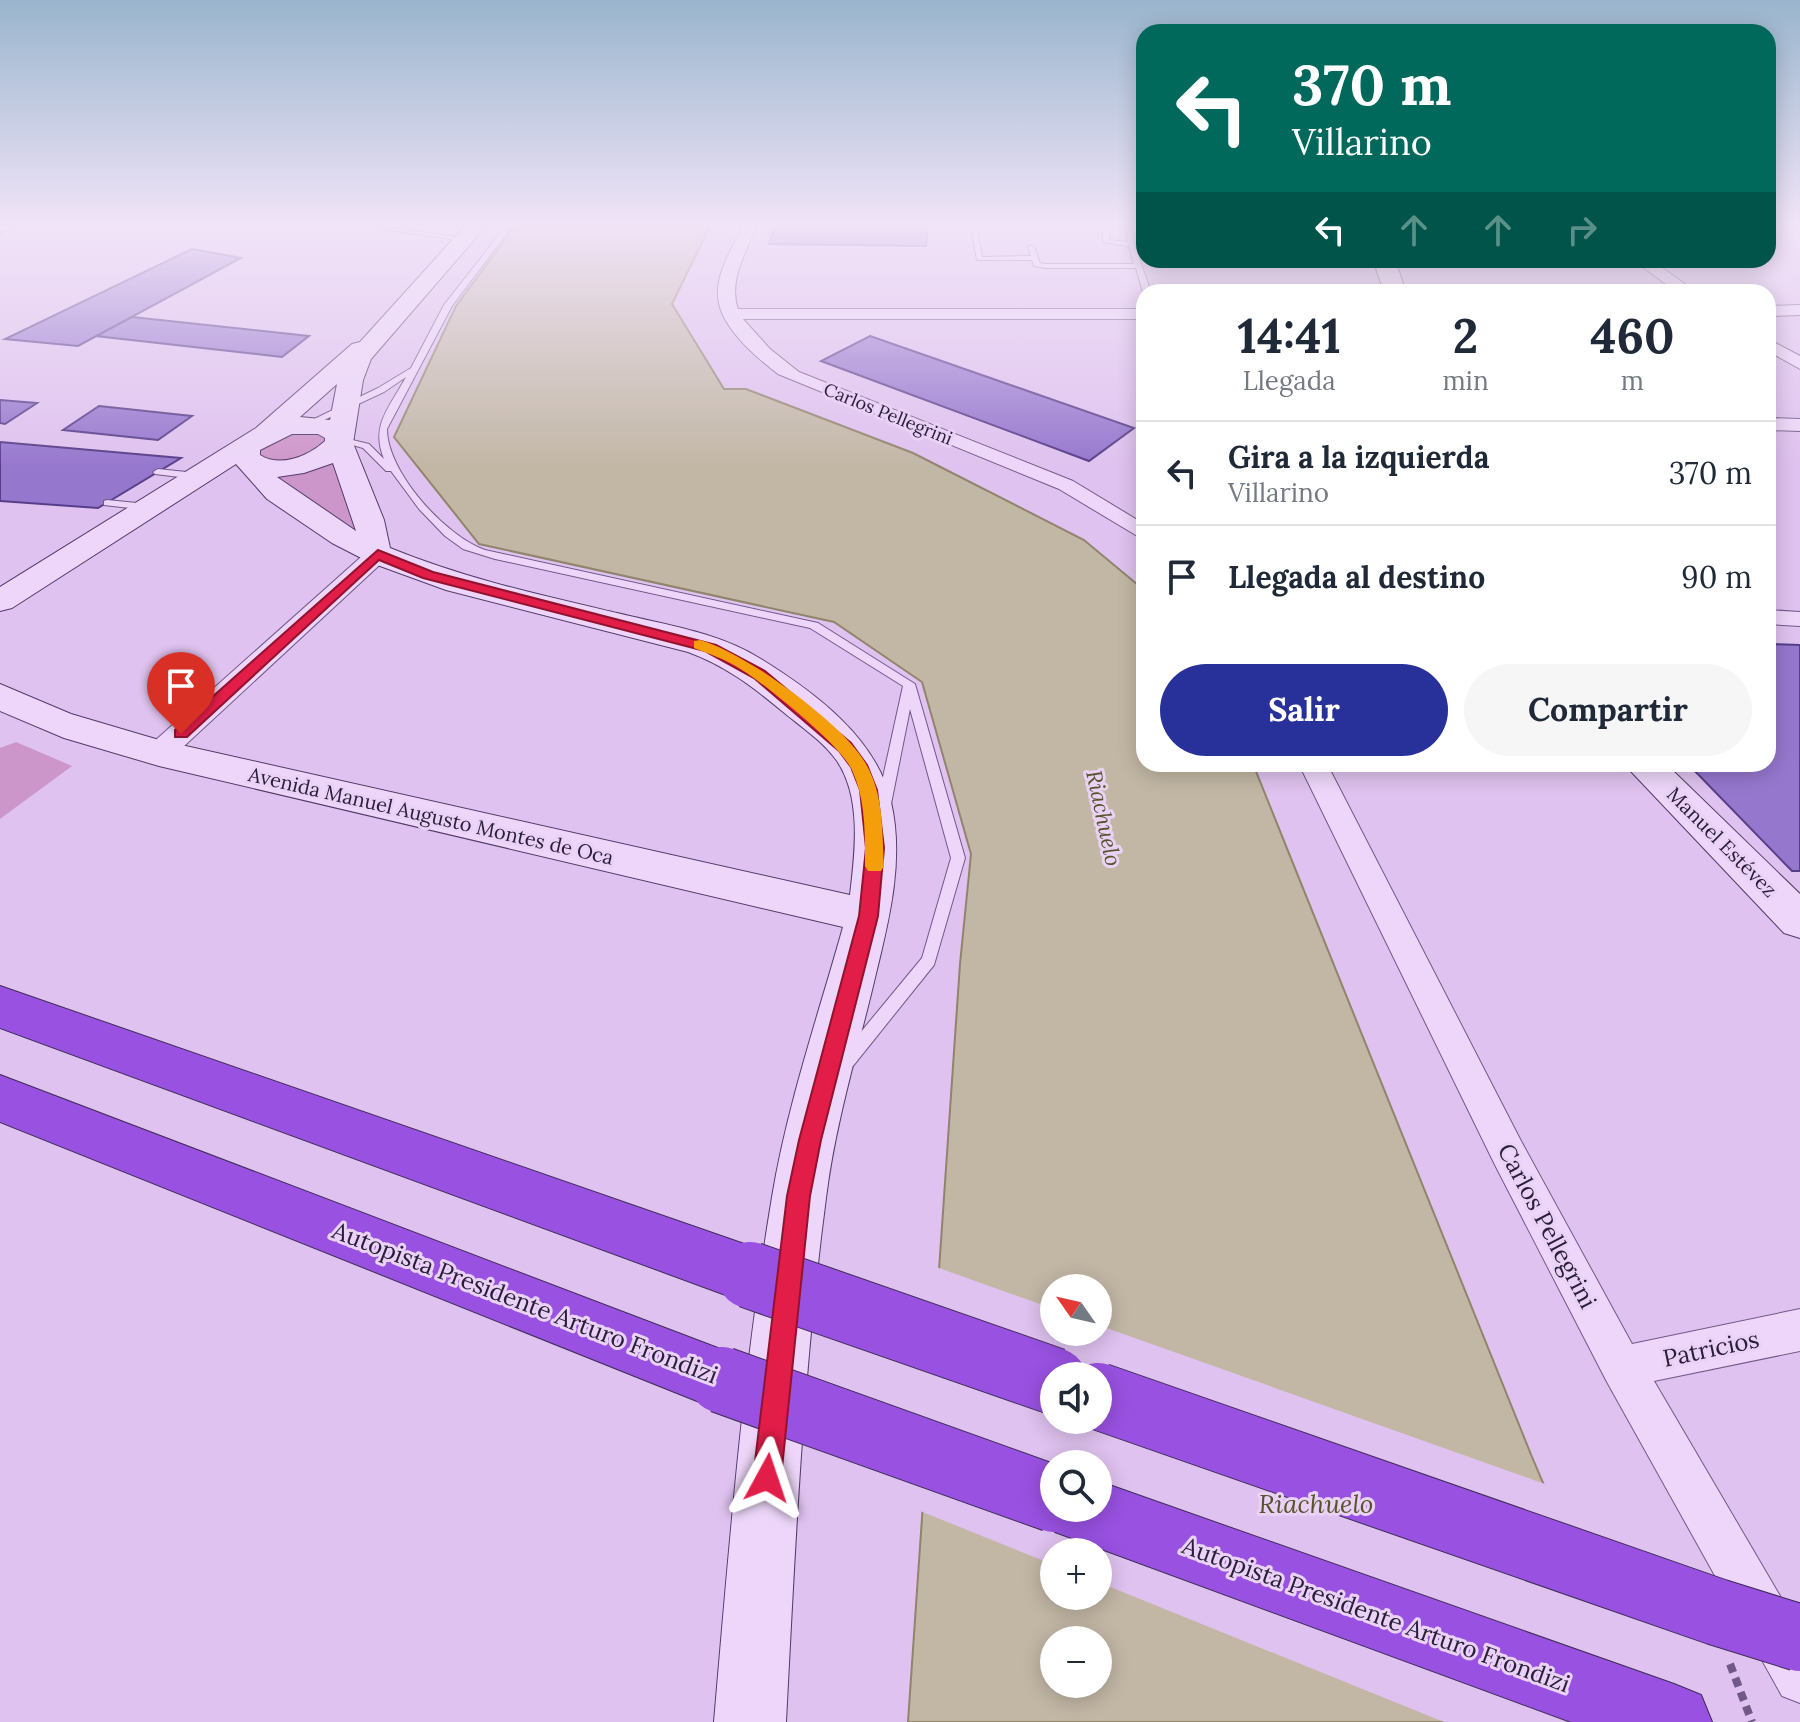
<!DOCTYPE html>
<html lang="es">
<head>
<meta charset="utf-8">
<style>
  body { margin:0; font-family:Lora,serif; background:#f6f6f7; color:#1f2937; height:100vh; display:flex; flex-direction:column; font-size:30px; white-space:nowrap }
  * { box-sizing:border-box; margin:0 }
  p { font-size:26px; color:#747a83 }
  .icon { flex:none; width:44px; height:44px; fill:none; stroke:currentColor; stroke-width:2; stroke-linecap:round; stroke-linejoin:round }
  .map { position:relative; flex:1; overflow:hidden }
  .side { position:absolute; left:1136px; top:284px; width:640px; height:488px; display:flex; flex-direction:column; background:#fff; border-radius:24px; box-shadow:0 4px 20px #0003 }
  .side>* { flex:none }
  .guide { position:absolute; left:1136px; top:24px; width:640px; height:244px; border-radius:24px; box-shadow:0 4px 20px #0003; background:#00695c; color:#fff; overflow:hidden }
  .needle { width:52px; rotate:304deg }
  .buttons { position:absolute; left:1040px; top:1274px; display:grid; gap:16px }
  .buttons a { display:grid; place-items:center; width:72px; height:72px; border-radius:50%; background:#fff; box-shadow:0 4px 20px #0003; font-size:40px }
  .pin { position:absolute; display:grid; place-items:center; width:68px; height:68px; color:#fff; margin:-82px -34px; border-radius:50% 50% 50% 0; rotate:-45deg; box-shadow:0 0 8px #0007 }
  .pin .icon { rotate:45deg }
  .me { position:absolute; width:88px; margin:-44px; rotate:5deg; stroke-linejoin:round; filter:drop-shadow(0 0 6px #0008) }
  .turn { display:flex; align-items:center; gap:28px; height:168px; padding:0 24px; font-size:36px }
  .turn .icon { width:104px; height:104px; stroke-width:2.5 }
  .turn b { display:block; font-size:56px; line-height:68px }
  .lanes { display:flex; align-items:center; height:76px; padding:0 24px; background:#0003; justify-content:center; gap:40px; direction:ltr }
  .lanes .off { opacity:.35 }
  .eta { display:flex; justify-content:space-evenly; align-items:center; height:136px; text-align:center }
  .eta b { font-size:48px; font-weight:800; line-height:56px }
  .button { display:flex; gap:16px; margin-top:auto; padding:16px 24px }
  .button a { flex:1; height:92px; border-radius:48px; background:#28309a; color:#fff; font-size:32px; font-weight:800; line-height:92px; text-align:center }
  .button a+a { background:#f6f6f7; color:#1f2937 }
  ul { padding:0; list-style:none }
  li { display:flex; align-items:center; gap:24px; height:104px; padding:0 24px; border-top:2px solid #e0e1e3 }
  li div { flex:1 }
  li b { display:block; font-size:30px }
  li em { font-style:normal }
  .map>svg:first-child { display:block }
</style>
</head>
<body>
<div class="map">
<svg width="1800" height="1722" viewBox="0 0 1800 1722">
  <rect width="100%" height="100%" fill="#dfc2ef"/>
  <path fill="#cd96ca" d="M301 429 329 435 321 452 285 463 256 457 265 439Z
    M336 452 362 537 271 474Z
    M16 742 72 766 0 819V748Z"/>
  <path fill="#c2b7a5" stroke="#90856b" stroke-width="2" fill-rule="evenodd" d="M515 226H710L672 304 724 389H746L913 453 1084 540 1144 590V764H1253L1532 1457 1645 1722H908L960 964 971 854 922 682 834 622 479 544 394 437 456 306ZM1054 1288H1098V1332H1054ZM1054 1376 1098 1420H1054ZM1054 1464H1098V1508H1054ZM1054 1552H1098V1596H1054ZM1054 1640H1098V1684H1054Z"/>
  <path fill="#dfc2ef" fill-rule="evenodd" d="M936 1267 1054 1309V1332H1098V1325L1548 1485 1649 1722H1444L1098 1582V1552H1054V1565L920 1511ZM1054 1376 1098 1420H1054ZM1054 1464H1098V1508H1054Z"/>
  <path fill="#9677ce" stroke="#573e89" stroke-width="2" d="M775 226H928L926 246 769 244Z
    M192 249 241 258 78 346 5 339Z
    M132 317 309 336 282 357 96 336Z
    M870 336 1134 428 1089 461 821 361Z
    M0 400 37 403 5 424 0 423Z
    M99 406 192 416 158 440 63 430Z
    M0 442 181 458 98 508 0 501Z
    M1768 644 1800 645V871H1792L1688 764H1768Z"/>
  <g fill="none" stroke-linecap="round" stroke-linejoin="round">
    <defs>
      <path id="lane" d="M363 226H378L468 239 465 241Z
        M506 226H512L452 306 387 429C387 472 445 536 485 550L818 623 915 684 965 858 934 965 853 1066 847 1068 841 1066 839 1061 841 1056 922 958 951 858 910 709 890 809 883 814 876 809 903 686 810 628 495 559 463 549 445 536 419 509 391 471H386L363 448 335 440 340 437 369 444 384 459C370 425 390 407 406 377L384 392 309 427 302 425 378 388 411 368 444 305Z
        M971 226H977L982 257 1031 256 1028 247 1031 245 1034 247 1040 263 1045 264H1134L1129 246 1103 242V226H1109V240L1128 242 1126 226H1132L1135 246 1151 292H1143L1136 268H1045L1034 266 1032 260H977Z
        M158 469 196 473 201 476 196 479 155 474 153 472Z
        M107 500 147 504 152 507 147 510 104 505V501Z"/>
      <path id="street" d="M0 226H15L0 233Z
        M743 226H757C746 252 728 281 738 309H1144V319H743L770 349 799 372 1073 481 1144 524V540L1059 489 778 374C756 357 720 327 718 297 716 272 733 247 743 226Z
        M1633 260H1651L1696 292H1677Z
        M1800 305V315L1768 316V306Z
        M1768 339 1800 356V369L1768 351Z
        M1768 418 1800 419V431L1768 430Z
        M378 547 386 549 389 554 386 559 169 760 159 762 149 760 145 753 149 746 370 549Z
        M1768 610 1800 612V626L1768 624Z
        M1299 764H1327L1521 1141 1632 1344 1800 1309V1351L1654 1381 1800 1630V1703L1782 1696 1607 1382 1495 1165Z"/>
      <path id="secondary" d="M465 226H486L371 359 363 380 353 443 384 520 390 548C463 578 540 595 617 613 666 625 718 632 761 659 814 692 877 738 891 802 905 862 888 924 874 982 857 1053 835 1125 826 1198 803 1372 795 1547 786 1722H714C729 1547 743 1371 772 1197 787 1106 818 1016 843 927L159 766 64 738 0 711V684L71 714 159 740 850 895C855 853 862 798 837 761 823 741 800 726 782 711 752 686 724 665 688 652L446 590 369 562 332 543 267 499 236 464 12 608 0 611V587L256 428 352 344 360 342ZM337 384 330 420 300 417ZM292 434H318L325 438V441C309 456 280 468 260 455V450ZM333 463 356 531 277 477 304 473Z
        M1373 260H1395L1406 292H1384Z
        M1624 764H1666L1800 894V938L1784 933Z"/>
      <path id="highway" d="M0 986 750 1246 771 1254 780 1275 771 1296 750 1304 0 1028Z
        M0 1075 744 1358 753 1380 744 1402 722 1411 0 1122Z
        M1098 1481 1674 1684 1701 1695 1712 1722H1571L1055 1532 1045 1508 1054 1487V1508H1098Z"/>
    </defs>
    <use href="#lane" stroke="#705989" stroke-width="2"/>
    <use href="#street" stroke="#705989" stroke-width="2"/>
    <use href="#secondary" stroke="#513c6b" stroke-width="2"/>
    <use href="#highway" stroke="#3e2d57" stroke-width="2"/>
    <path stroke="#705989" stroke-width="8" stroke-dasharray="9 6" stroke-linecap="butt" d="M1730 1664 1752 1722"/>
    <use href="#lane" fill="#edd6f9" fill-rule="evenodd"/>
    <use href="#street" fill="#edd6f9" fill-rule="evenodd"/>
    <use href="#secondary" fill="#edd6f9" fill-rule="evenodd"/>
    <use href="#highway" fill="#9851e0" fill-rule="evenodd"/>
    <defs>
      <path id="highway-bridge" d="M750 1275 1054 1381
        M722 1380 1054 1499
        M1098 1396 1717 1612 1800 1638"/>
    </defs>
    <use href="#highway-bridge" stroke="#3e2d57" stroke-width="68" stroke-linecap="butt"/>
    <use href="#highway-bridge" stroke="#9851e0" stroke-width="66"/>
  </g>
  <linearGradient id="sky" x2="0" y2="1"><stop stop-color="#99b5cd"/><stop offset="0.48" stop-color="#f1e4f8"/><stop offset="1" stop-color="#f1e4f8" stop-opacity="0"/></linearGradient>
  <rect width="1800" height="467" fill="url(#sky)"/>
  <path fill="#e11d48" stroke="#92132f" stroke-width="2" d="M378 550 433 572 716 645 765 671 851 743 867 765 877 790 884 848 878 916 821 1140 810 1196 781 1478 777 1488 767 1492 757 1488 753 1478 787 1196 799 1140 859 916 866 848 860 790 851 767 839 751 754 678 705 651 423 578 379 560 187 737H175V730Z"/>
  <path fill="#f59e0b" d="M700 640C744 652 844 724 866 764 884 795 882 832 884 866L881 871H868L865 866C865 834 866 801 852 770 841 745 764 683 739 668 725 659 709 654 694 648V641Z"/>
  <g text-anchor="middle" stroke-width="6" stroke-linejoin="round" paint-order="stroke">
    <g font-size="18" fill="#291d39" stroke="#e9d2f6">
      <text transform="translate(888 414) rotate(22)" y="6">Carlos Pellegrini</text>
    </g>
    <g font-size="20" fill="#291d39" stroke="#e9d2f6">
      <text transform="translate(431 816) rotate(13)" y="7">Avenida Manuel Augusto Montes de Oca</text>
      <text transform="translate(1722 842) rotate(45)" y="7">Manuel Estévez</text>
    </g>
    <g font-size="22" font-style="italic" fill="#59532c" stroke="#e9d2f6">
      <text transform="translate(1104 818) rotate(78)" y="8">Riachuelo</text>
    </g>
    <g font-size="24" fill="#291d39" stroke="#e9d2f6">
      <text transform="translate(1547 1226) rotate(62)" y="8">Carlos Pellegrini</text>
      <text transform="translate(525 1303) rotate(21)" y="8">Autopista Presidente Arturo Frondizi</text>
      <text transform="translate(1711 1349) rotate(-12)" y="8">Patricios</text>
      <text transform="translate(1376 1615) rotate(20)" y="8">Autopista Presidente Arturo Frondizi</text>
    </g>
    <g font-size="26" font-style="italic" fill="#59532c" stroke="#e9d2f6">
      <text x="1316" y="1513">Riachuelo</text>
    </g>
  </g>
</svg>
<div class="buttons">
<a><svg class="needle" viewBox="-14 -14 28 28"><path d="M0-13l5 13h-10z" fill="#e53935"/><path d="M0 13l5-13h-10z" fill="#747a83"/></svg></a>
<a><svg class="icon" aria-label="sound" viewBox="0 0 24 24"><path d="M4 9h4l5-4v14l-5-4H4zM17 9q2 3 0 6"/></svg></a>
<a><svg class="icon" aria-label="search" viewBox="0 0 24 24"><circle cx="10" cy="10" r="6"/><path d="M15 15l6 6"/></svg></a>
<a>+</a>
<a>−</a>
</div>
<div class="pin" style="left:181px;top:734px;background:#d93025"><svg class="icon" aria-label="arrive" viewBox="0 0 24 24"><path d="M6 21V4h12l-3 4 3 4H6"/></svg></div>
<svg class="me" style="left:767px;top:1478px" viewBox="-20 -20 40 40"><path d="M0-17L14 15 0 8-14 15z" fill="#e11d48" stroke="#fff" stroke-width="4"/></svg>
<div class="guide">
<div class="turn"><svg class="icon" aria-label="left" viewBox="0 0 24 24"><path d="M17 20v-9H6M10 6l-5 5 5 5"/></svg><div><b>370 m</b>Villarino</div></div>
<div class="lanes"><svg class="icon" aria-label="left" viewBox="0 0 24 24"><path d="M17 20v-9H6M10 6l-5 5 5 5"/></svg><svg class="icon off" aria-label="ahead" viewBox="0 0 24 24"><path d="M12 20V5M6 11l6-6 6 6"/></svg><svg class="icon off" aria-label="ahead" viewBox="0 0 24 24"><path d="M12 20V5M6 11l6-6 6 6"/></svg><svg class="icon off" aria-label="right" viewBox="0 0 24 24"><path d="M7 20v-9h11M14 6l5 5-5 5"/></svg></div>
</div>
<section class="side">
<div class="eta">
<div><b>14:41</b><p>Llegada</p></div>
<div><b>2</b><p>min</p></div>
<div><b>460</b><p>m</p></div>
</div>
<ul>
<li><svg class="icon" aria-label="left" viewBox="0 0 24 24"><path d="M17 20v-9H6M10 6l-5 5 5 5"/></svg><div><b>Gira a la izquierda</b><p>Villarino</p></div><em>370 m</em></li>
<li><svg class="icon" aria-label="arrive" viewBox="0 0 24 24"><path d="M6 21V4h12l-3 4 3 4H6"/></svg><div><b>Llegada al destino</b></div><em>90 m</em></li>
</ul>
<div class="button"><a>Salir</a><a>Compartir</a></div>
</section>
</div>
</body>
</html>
